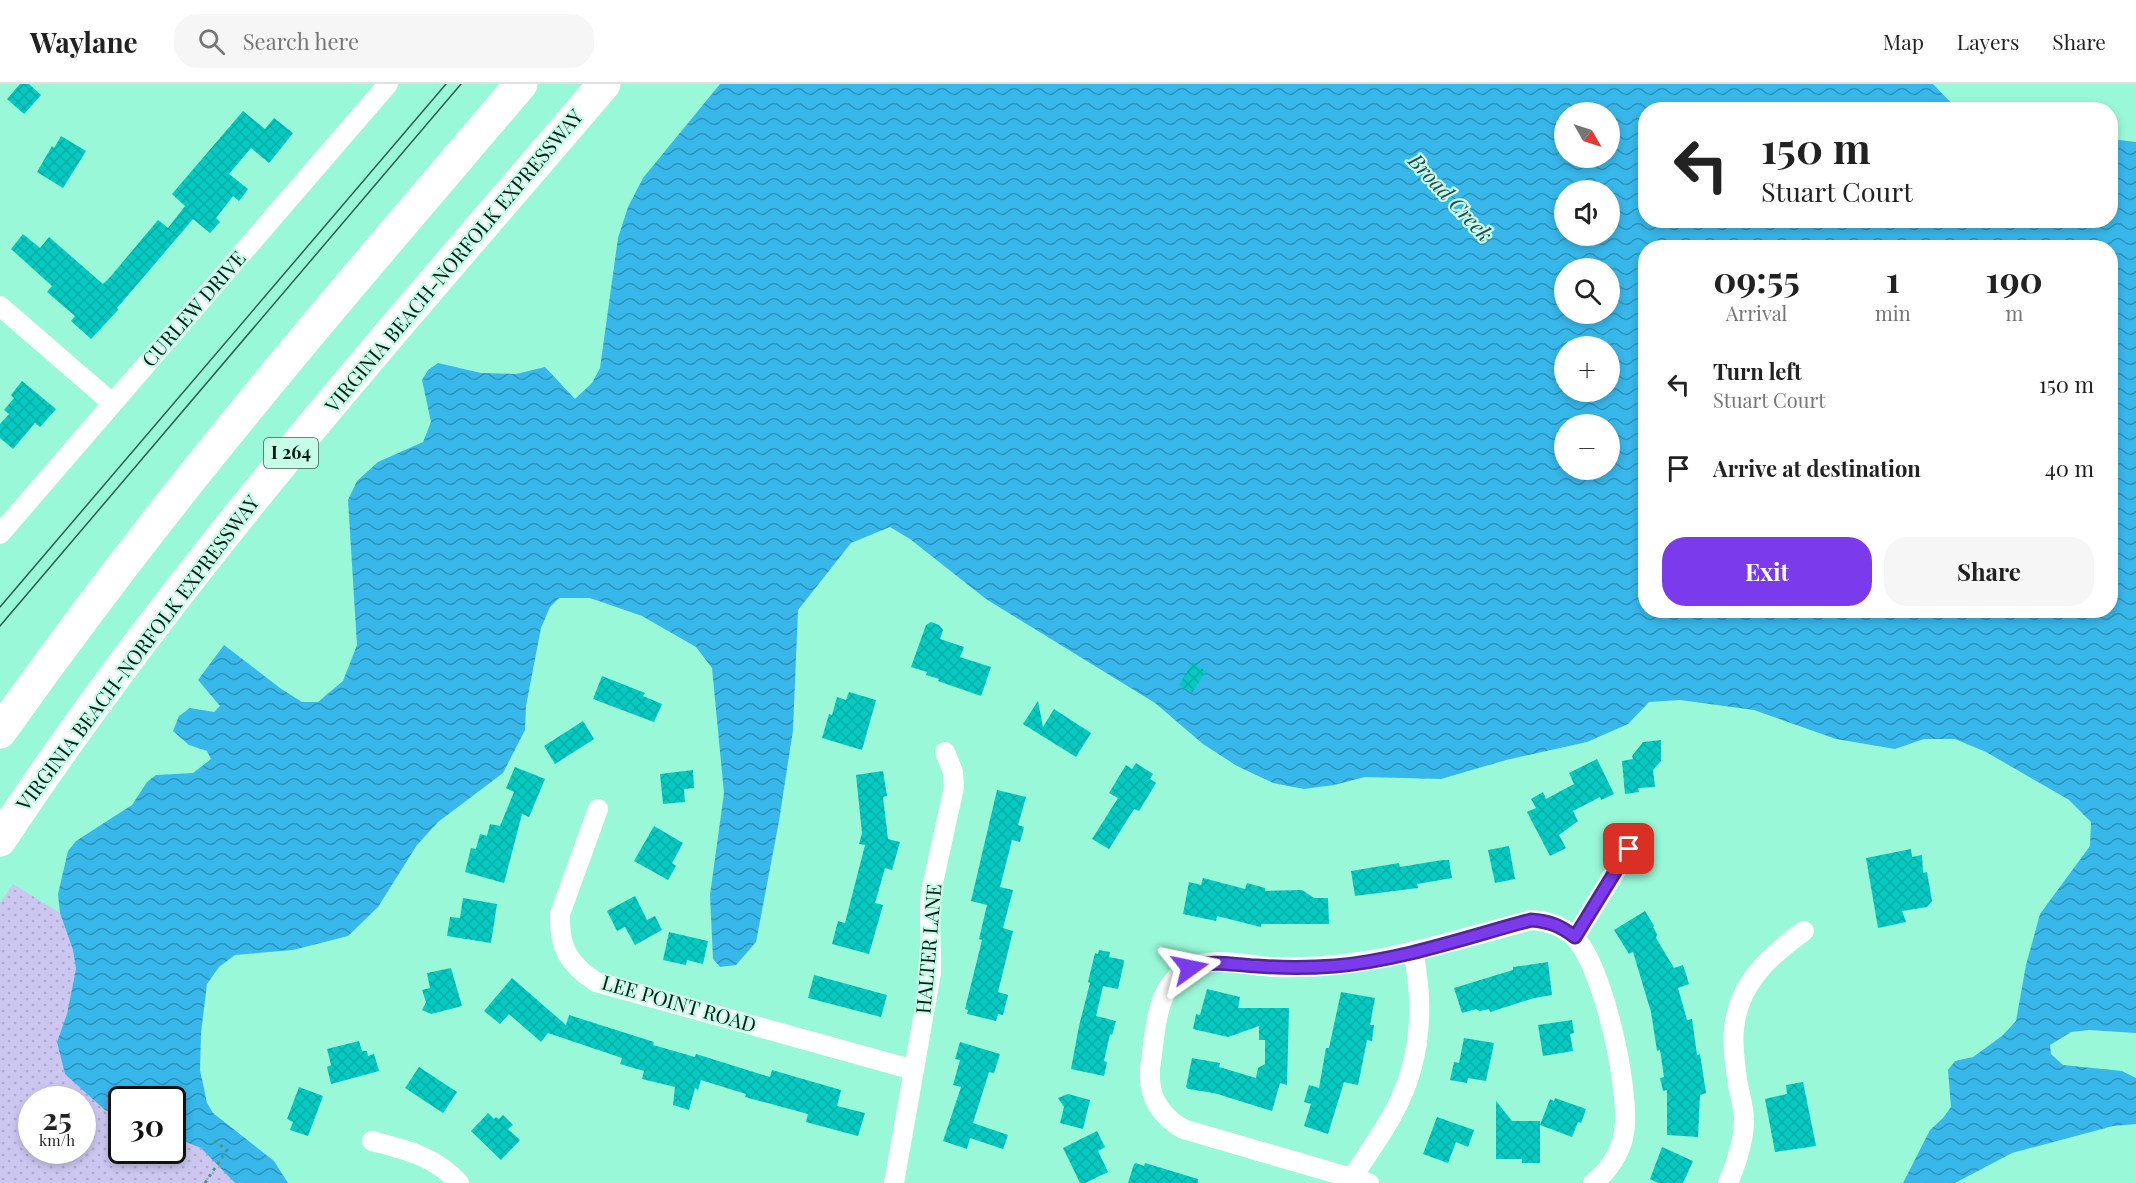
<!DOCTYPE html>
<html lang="en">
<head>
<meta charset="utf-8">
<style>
  body { margin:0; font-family:"Playfair Display",serif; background:#f6f6f6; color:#222; height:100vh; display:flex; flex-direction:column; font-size:22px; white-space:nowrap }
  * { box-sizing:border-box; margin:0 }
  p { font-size:20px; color:#767676 }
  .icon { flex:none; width:33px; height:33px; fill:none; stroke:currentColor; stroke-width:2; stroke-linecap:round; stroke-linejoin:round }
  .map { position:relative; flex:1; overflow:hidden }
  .sheet { position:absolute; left:1638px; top:156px; width:480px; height:378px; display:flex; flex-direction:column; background:#fff; border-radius:24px; box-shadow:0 3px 9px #0003 }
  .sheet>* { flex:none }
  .guide { position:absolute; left:1638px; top:18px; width:480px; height:126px; border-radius:24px; box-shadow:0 3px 9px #0003; background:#fff; color:#222; overflow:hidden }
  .needle { width:39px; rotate:129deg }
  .fabs { position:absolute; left:1554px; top:18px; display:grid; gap:12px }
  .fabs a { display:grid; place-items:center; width:66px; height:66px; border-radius:50%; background:#fff; box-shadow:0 3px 9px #0003; font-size:30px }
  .speed { position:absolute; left:18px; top:1002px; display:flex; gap:12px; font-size:30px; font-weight:700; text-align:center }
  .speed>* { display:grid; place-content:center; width:78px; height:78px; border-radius:50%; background:#fff; box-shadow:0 3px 9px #0003; line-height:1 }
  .speed small { font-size:15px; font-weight:400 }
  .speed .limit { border:3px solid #111; border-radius:9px; background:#fff; color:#111 }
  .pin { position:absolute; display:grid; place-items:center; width:51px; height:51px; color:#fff; margin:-26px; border-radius:12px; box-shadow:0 3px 9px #0006 }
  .me { position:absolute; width:66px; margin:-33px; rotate:78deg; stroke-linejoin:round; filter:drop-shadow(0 0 4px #0008) }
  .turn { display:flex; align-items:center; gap:21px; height:126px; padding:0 24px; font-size:27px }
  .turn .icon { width:78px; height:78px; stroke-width:2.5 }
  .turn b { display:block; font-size:42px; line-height:51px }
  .eta { display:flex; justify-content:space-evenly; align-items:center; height:102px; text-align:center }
  .eta b { font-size:36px; font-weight:700; line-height:42px }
  .action { display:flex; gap:12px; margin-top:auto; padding:12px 24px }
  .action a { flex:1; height:69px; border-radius:24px; background:#7c3aed; color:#fff; font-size:24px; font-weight:700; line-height:69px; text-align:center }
  .action a+a { background:#f6f6f6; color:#222 }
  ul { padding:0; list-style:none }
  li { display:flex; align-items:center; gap:18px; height:84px; padding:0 24px }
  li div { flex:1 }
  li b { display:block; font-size:22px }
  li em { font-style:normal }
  header { display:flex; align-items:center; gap:36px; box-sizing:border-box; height:84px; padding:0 30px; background:#fff; border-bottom:2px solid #e0e0e0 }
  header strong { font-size:28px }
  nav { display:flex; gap:33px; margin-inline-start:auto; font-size:21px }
  .search { width:420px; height:54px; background:#f6f6f6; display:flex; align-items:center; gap:15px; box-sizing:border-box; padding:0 21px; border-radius:24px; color:#767676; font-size:22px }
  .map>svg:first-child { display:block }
</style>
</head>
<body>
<header>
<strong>Waylane</strong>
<div class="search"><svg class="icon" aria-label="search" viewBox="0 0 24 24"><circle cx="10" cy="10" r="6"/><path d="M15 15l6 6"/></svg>Search here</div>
<nav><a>Map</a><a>Layers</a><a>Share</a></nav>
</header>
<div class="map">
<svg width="2136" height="1099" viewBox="0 0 2136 1099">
  <defs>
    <pattern id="park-dots" width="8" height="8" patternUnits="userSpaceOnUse" patternTransform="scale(1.5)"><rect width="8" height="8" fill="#cbc7f0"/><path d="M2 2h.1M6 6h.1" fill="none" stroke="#adaacd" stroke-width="1.8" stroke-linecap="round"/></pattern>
    <pattern id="water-waves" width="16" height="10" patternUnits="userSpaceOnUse" patternTransform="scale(1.5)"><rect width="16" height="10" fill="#37b7ea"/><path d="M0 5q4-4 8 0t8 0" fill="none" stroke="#2c94bc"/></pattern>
    <pattern id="building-cross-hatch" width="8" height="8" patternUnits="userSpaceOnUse" patternTransform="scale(1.5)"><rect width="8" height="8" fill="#05cac2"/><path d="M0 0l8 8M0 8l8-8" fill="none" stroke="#04ada6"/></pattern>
  </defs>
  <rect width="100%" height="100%" fill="#99f8d7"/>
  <path fill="url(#park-dots)" fill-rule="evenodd" d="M13 800 60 829 73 866 76 885 67 930 57 958 105 1026 121 1033 122 1066H172L173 1053 201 1064 235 1099H0V819ZM32 1016H82V1066H32Z"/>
  <path fill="url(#water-waves)" fill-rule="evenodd" d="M720 0H1933L1957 25 1646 26V136H2110L2111 55 2136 58V949L2089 946 2071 948 2050 961 2051 970 2063 981 2122 987 2136 994V1040L2113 1042 2012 1069 1955 1099H1903L1930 1046 1943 1034 1951 1023 1948 986 1955 977 1973 973 2002 952 2016 937 2026 881 2040 830 2090 762 2091 738 2069 716 1986 668 1955 655H1924L1895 665 1836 655 1754 626 1680 616 1649 618 1628 640 1587 658 1506 676 1441 695 1365 693 1334 701 1304 705 1273 699 1237 682 1203 660 1155 619 986 515 910 455 890 443 851 459 798 526 793 646 779 737 756 858 736 881 720 883 713 875 710 811 724 709 712 584 696 563 642 532 590 514H559L550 523 541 544 526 622 525 646 503 689 438 738 417 761 378 823 348 852 293 866 235 871 219 883 207 900 201 949 200 986 207 1019 213 1029 274 1077 288 1099H235L201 1064 173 1053 172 1016H122L121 1033 105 1026 65 990 57 958 67 930 76 885 73 866 60 829 58 810 68 767 76 757 132 721 147 698 156 691 193 689 211 675 207 667 189 661 173 647 179 632 190 624 214 628 220 622 198 596 224 561 280 604 302 618H318L343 597 357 561 348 416 357 397 378 378 423 358 431 338 422 296 428 286 438 279 481 289 516 290 545 283 575 315 592 299 600 284 618 154 628 123 643 94ZM1564 28H1610V74H1564ZM1564 106H1610V152H1564ZM1646 164H2110V526H1646ZM1564 184H1610V230H1564ZM1564 262H1610V308H1564ZM1564 340H1610V386H1564Z"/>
  <path fill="url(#building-cross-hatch)" d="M20 0H29L41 11 24 30 7 15Z
    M243 27 265 45 274 34 293 49 269 79 251 64 229 90 248 105 239 117 233 112 216 134 220 138 210 149 193 135 117 224 118 226 91 255 71 237 75 232 47 208 52 202 11 165 23 150 40 164 49 153 103 200 111 192 158 136 168 144 185 122 172 110Z
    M61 52 86 67 63 104 37 88 52 62 54 64Z
    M22 297 56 325 40 343 35 339 13 365 0 354V340L9 330 4 326 14 314 11 311Z
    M931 538 939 541 943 546 940 555 964 563 960 573 991 583 981 612 938 597 939 595 926 591 927 588 911 583 926 541Z
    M1192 579 1206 587 1192 609 1179 601Z
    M602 592 645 609 643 612 662 620 654 638 593 615Z
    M849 608 876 616 862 666 822 654 829 630 832 631 837 613 846 616Z
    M1038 617 1043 643 1054 625 1091 649 1076 673 1023 640Z
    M583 637 594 655 555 680 544 662Z
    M1661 656V677L1653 686 1655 703 1638 704 1639 708 1625 710 1622 677 1633 675 1632 672 1643 658Z
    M1597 675 1614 710 1601 716 1600 713 1573 727 1578 737 1559 751 1566 764 1550 772 1527 728 1536 724 1531 715 1543 708 1546 715 1574 700 1569 689Z
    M1136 679 1153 690 1150 695 1156 699 1139 727 1134 725 1109 765 1092 755 1118 714 1109 709 1126 681 1132 685Z
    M515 683 545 695 529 733 522 730 504 799 465 788 471 764 476 765 480 750 487 752 490 740 500 742 514 708 506 704Z
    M693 686 694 704 684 705 685 718 663 720 660 690Z
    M883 687 887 712 883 713 888 755 900 758 892 786 885 784 875 819 883 821 869 870 832 860 838 837 845 839 865 761 859 760 862 749 856 691Z
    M997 706 1026 713 1018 741 1024 743 1020 758 1012 756 1000 803 1013 806 1003 844 1013 847 998 908 1008 911 1003 931 998 930 996 937 967 930 968 926 965 925 982 856 979 855 987 821 971 817Z
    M654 742 683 759 672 779 676 782 668 796 634 777Z
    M1509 762 1515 795 1495 799 1488 766Z
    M1911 765 1912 773 1922 771 1923 789 1927 788 1932 817 1927 823 1902 827 1906 838 1878 844 1866 774Z
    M1442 776H1449L1452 794 1417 800 1418 804 1355 812 1351 787 1399 779 1400 783Z
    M1203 794 1245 805 1247 799 1265 804V807L1302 806 1314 814H1328L1329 840H1261V843L1217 832 1216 837 1183 830 1189 798 1201 801Z
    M635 812 647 836 655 832 662 846 635 861 625 843 617 847 607 827Z
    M463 814 497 820 491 859 447 852 450 833 460 834Z
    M1645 827 1654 842 1653 843 1657 850 1656 854 1674 884 1683 881 1689 900 1678 904 1687 936 1692 935 1697 971 1700 970 1706 1009 1700 1011 1698 1053 1667 1051V1006L1663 1007 1660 994 1664 993 1660 966 1657 967 1651 928 1633 868 1629 870 1614 846Z
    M669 848 708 857 703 880 687 876 686 881 663 876Z
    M1099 866 1110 868 1109 873 1124 876V878L1118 905 1103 902 1096 932 1116 937 1112 951 1110 950 1104 977 1107 978 1104 992 1071 985 1079 942 1090 899 1088 898 1095 869 1098 870Z
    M1548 878 1552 911 1534 914 1490 928 1489 925 1480 927 1476 925 1462 929 1454 904 1513 886V883Z
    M451 884 462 922 431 930 422 926 426 918 422 906 430 904 427 889Z
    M814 891 887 911 881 933 808 914Z
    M512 894 566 941 569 931 654 958 653 961 695 973 696 970 770 993 772 986 841 1006 837 1022 865 1029 858 1052 806 1038 808 1030 745 1013 746 1010 701 996 698 1006 695 1004 689 1026 673 1021 675 1003 642 995 644 987 620 980 622 974 548 949 541 958 509 930 500 940 484 927Z
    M1207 905 1240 913 1238 924H1289L1287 1001 1280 999 1272 1027 1214 1009 1188 1005 1186 1003 1192 974 1220 979 1219 983 1256 994 1258 984 1265 980V956H1259V942L1228 953 1193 945 1196 930 1200 931Z
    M1341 908 1375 914 1370 941H1374L1372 957 1367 956 1358 1001 1344 998 1328 1050 1304 1042 1311 1020 1304 1018 1309 1001 1319 1004 1326 964H1329Z
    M1572 936 1574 949 1570 950 1573 967 1543 972 1538 941Z
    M1464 954 1494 959 1486 997 1468 994 1467 999 1450 996 1454 978 1459 979Z
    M359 957 362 967H367L368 972 374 970 379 987 331 1000 327 983 331 981 327 965Z
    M960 958 1000 970 994 989 989 988 973 1039 1008 1051 1003 1065 970 1054 967 1065 943 1057 961 1003 953 1001 960 976 955 975Z
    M419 983 457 1008 443 1029 405 1004Z
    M1803 998 1816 1062 1775 1068 1765 1015 1787 1010 1786 1001Z
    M299 1003 323 1012 308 1052 290 1046 293 1038 287 1035Z
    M1068 1010 1090 1016 1083 1045 1060 1039 1064 1023 1058 1014Z
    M1555 1014 1586 1025 1581 1039 1578 1038 1572 1053 1540 1041 1550 1015 1554 1017Z
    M1496 1017 1512 1037H1540V1079H1522V1075H1496Z
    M488 1029 494 1035 496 1033 499 1035 503 1031 513 1041 508 1045 520 1056 501 1076 471 1047Z
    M1437 1033 1474 1046 1468 1063 1456 1058 1448 1079 1423 1070Z
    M1097 1047 1105 1063 1098 1067 1108 1088 1085 1099H1080L1063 1064Z
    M1662 1063 1693 1077 1683 1099H1658L1650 1095Z
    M1136 1079 1144 1082 1145 1079 1198 1095V1099H1128L1134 1080Z"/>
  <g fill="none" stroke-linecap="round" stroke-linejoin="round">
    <path stroke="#54947e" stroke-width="3" stroke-dasharray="3 4.5" stroke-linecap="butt" d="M205 1099 227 1066 212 1055"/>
    <path stroke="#fff" stroke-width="20" d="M0 222 112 319
      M0 450 388 0
      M598 725 560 830C559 863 568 880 596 898L914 986
      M1575 853 1629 765
      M372 1057C406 1066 435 1072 459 1099
      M894 1099 931 889C932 862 928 835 931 808L954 703 953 688 945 668
      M1349 1099C1371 1063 1400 1028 1411 986 1422 948 1421 906 1413 867
      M1369 1099 1183 1045C1157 1030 1146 1008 1151 977 1156 944 1155 904 1188 885 1213 871 1247 882 1273 883 1364 887 1445 859 1531 836 1547 837 1561 841 1573 852 1603 879 1631 1009 1624 1049 1621 1068 1608 1088 1593 1099
      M1728 1099C1736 1080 1744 1057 1744 1036 1744 1022 1739 1009 1737 995 1735 980 1732 960 1734 945 1738 900 1769 872 1804 847"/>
    <path stroke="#fff" stroke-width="33" d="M0 648C64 558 131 469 200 383 304 253 413 127 521 0
      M0 756C178 486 395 245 604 0"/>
    <path stroke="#2e5e4e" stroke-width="1.5" d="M0 523 446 0
      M0 542 461 0"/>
  </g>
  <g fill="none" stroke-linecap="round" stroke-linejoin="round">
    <defs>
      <path id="route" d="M1190 884C1218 875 1229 881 1257 882 1283 884 1309 884 1335 882 1402 876 1467 853 1531 836 1549 837 1561 842 1575 853L1629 765"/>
    </defs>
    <use href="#route" stroke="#51269a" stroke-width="15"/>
    <use href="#route" stroke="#7c3aed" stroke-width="10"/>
  </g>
  <g text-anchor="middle" stroke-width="4.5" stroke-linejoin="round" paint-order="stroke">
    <rect fill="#c6fde8" stroke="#3b5f52" stroke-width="1.5" x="264" y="354" width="54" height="30" rx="4.5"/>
    <g font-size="18" font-weight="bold" fill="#001b12">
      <text x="291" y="375">I 264</text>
    </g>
    <g font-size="20" fill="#001b12" stroke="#c6fde8">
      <text transform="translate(454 177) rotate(-50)" y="7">VIRGINIA BEACH-NORFOLK EXPRESSWAY</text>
      <text transform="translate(194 225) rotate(-49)" y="7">CURLEW DRIVE</text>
      <text transform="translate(138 569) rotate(-53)" y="7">VIRGINIA BEACH-NORFOLK EXPRESSWAY</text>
      <text transform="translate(929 865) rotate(-85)" y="7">HALTER LANE</text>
      <text transform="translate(679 920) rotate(16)" y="7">LEE POINT ROAD</text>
    </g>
    <g font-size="21" font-style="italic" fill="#2a4551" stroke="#c6fde8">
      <text transform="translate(1450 114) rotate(47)" y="7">Broad Creek</text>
    </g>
  </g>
</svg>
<div class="fabs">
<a><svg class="needle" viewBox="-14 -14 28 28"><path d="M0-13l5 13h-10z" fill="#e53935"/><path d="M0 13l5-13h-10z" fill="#767676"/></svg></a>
<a><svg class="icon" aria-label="sound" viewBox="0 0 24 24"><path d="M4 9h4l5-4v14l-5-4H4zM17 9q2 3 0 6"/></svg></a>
<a><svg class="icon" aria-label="search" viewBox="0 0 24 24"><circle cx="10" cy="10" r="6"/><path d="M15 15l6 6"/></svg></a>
<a>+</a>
<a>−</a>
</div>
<div class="speed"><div>25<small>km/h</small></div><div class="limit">30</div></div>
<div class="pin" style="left:1629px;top:765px;background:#d93025"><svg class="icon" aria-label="arrive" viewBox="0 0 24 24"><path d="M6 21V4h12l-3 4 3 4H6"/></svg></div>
<svg class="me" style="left:1190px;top:884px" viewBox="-20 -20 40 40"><path d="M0-17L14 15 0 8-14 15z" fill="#7c3aed" stroke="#fff" stroke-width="4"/></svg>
<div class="guide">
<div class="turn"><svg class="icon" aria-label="left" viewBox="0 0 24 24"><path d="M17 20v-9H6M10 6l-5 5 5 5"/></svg><div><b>150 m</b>Stuart Court</div></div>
</div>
<section class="sheet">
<div class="eta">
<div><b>09:55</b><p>Arrival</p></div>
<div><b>1</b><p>min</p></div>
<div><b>190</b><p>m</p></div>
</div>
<ul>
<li><svg class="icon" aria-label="left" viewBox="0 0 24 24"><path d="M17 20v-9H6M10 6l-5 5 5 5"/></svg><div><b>Turn left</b><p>Stuart Court</p></div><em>150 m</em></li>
<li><svg class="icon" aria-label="arrive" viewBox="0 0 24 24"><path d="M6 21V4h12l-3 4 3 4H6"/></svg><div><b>Arrive at destination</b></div><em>40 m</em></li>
</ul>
<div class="action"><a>Exit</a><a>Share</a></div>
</section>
</div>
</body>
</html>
